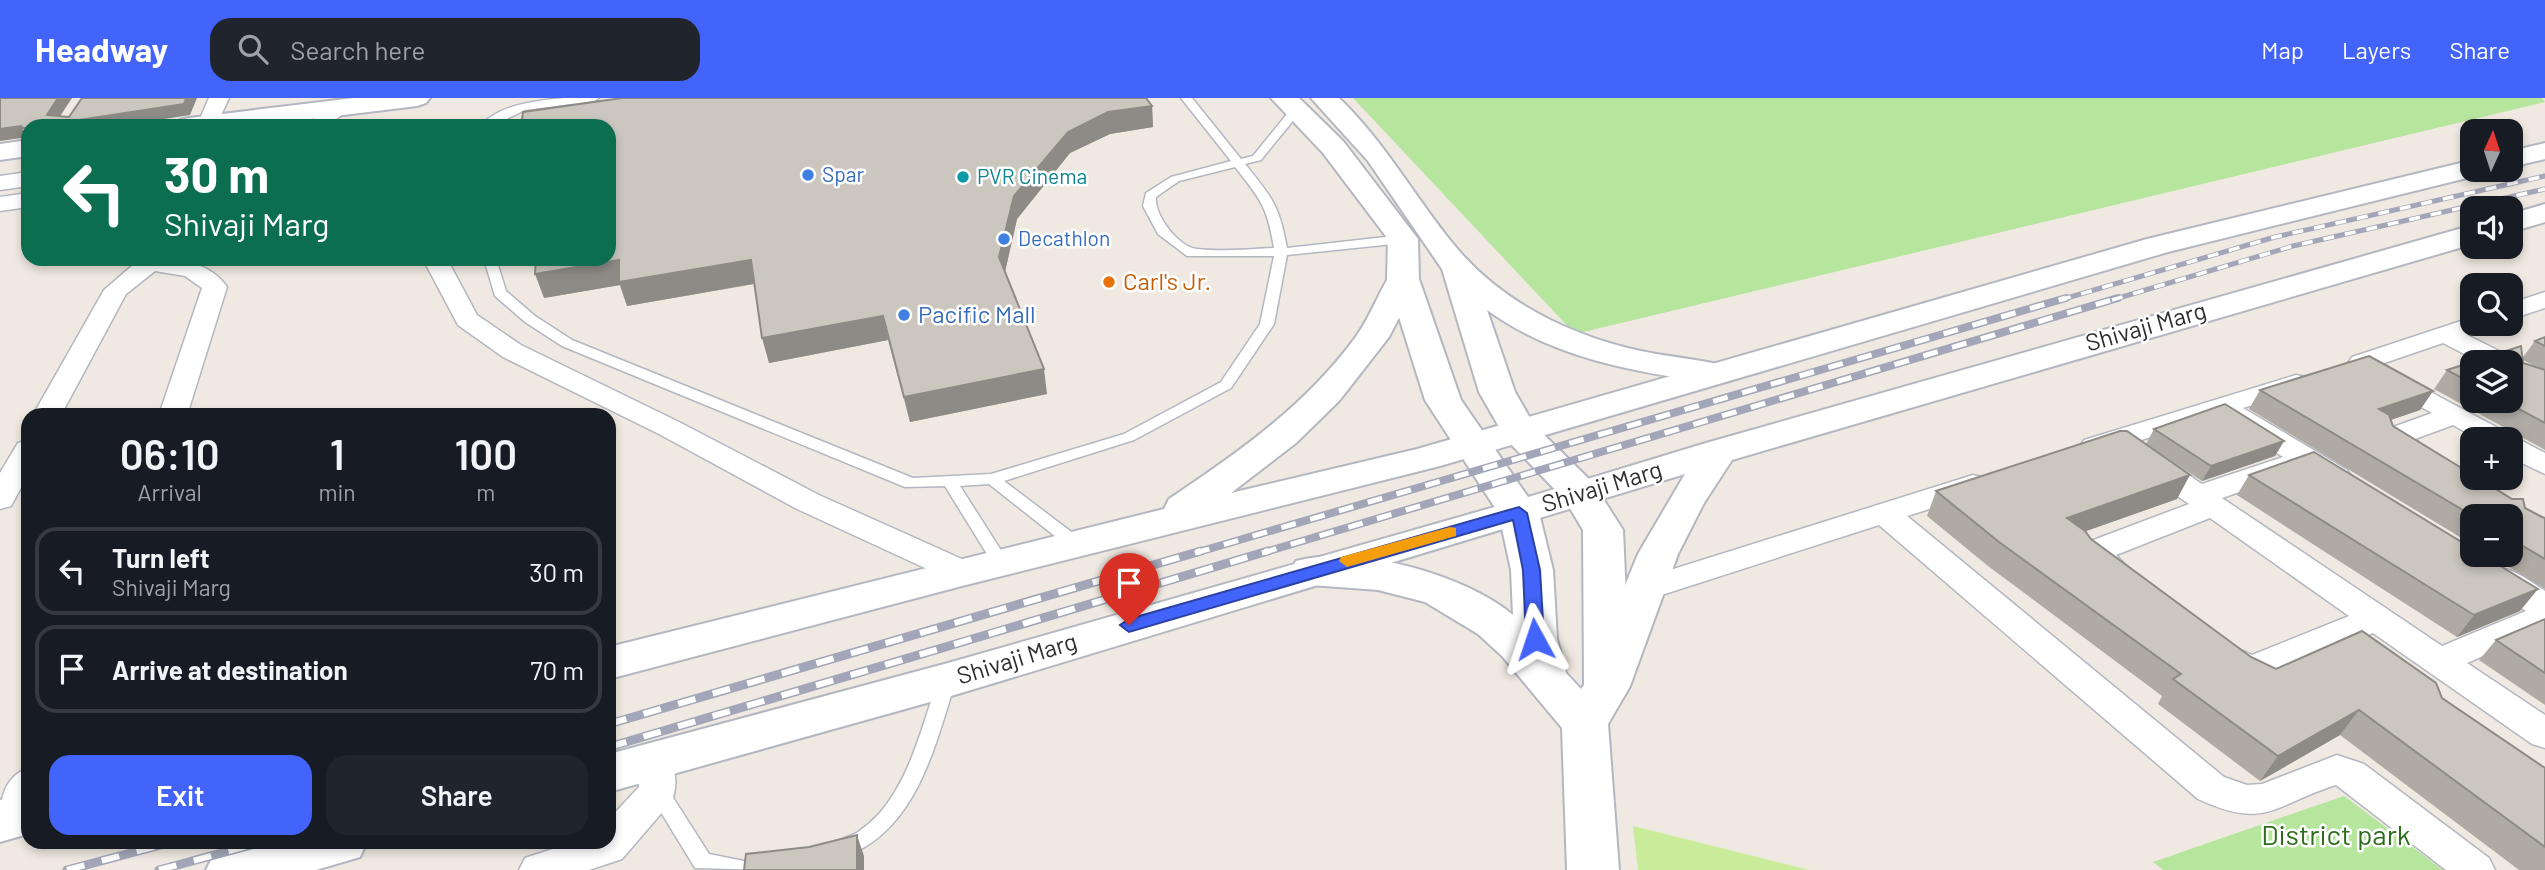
<!DOCTYPE html>
<html lang="en">
<head>
<meta charset="utf-8">
<style>
  body { margin:0; font-family:Barlow,sans-serif; background:#20242c; color:#f1f3f6; height:100vh; display:flex; flex-direction:column; font-size:26px; white-space:nowrap }
  * { box-sizing:border-box; margin:0 }
  p { font-size:23px; color:#9ea1a6 }
  .icon { flex:none; width:38px; height:38px; fill:none; stroke:currentColor; stroke-width:2; stroke-linecap:round; stroke-linejoin:round }
  .map { position:relative; flex:1; overflow:hidden }
  .side { position:absolute; left:21px; top:310px; width:595px; height:441px; display:flex; flex-direction:column; background:#171b24; border-radius:21px; box-shadow:0 4px 10px #0003 }
  .side>* { flex:none }
  .banner { position:absolute; left:21px; top:21px; width:595px; height:147px; border-radius:21px; box-shadow:0 4px 10px #0003; background:#0b6e4f; color:#fff; overflow:hidden }
  .needle { width:46px; rotate:3deg }
  .fabs { position:absolute; left:2460px; top:21px; display:grid; gap:14px }
  .fabs a { display:grid; place-items:center; width:63px; height:63px; border-radius:14px; background:#171b24; box-shadow:0 4px 10px #0003; font-size:35px }
  .pin { position:absolute; display:grid; place-items:center; width:60px; height:60px; color:#fff; margin:-72px -30px; border-radius:50% 50% 50% 0; rotate:-45deg; box-shadow:0 0 7px #0007 }
  .pin .icon { rotate:45deg }
  .me { position:absolute; width:77px; margin:-38px; rotate:355deg; stroke-linejoin:round; filter:drop-shadow(0 0 5px #0008) }
  .turn { display:flex; align-items:center; gap:24px; height:147px; padding:0 28px; font-size:32px }
  .turn .icon { width:91px; height:91px; stroke-width:2.5 }
  .turn b { display:block; font-size:49px; line-height:60px }
  .eta { display:flex; justify-content:space-evenly; align-items:center; height:119px; text-align:center }
  .eta b { font-size:42px; font-weight:600; line-height:49px }
  .primary-button { display:flex; gap:14px; margin-top:auto; padding:14px 28px }
  .primary-button a { flex:1; height:80px; border-radius:21px; background:#4264fb; color:#fff; font-size:28px; font-weight:600; line-height:80px; text-align:center }
  .primary-button a+a { background:#20242c; color:#f1f3f6 }
  ul { padding:0; list-style:none }
  li { display:flex; align-items:center; gap:21px; height:88px; margin:0 14px 10px; padding:0 14px; border:4px solid #363941; border-radius:21px }
  li div { flex:1 }
  li b { display:block; font-size:26px }
  li em { font-style:normal }
  header { display:flex; align-items:center; gap:42px; box-sizing:border-box; height:98px; padding:0 35px; background:#4264fb; color:#fff }
  header strong { font-size:33px }
  nav { display:flex; gap:38px; margin-inline-start:auto; font-size:24px }
  .search { width:490px; height:63px; background:#20242c; display:flex; align-items:center; gap:18px; box-sizing:border-box; padding:0 24px; border-radius:21px; color:#9ea1a6; font-size:26px }
  .map>svg:first-child { display:block }
</style>
</head>
<body>
<header>
<strong>Headway</strong>
<div class="search"><svg class="icon" aria-label="search" viewBox="0 0 24 24"><circle cx="10" cy="10" r="6"/><path d="M15 15l6 6"/></svg>Search here</div>
<nav><a>Map</a><a>Layers</a><a>Share</a></nav>
</header>
<div class="map">
<svg width="2545" height="772" viewBox="0 0 2545 772">
  <rect width="100%" height="100%" fill="#efe9e1"/>
  <path fill="#b6e59e" d="M1353 0H2542L2545 4 1575 236Z
    M2344 698 2443 772H2163L2153 764Z"/>
  <path fill="#c9ec9a" d="M1633 728 1809 772H1638Z"/>
  <g fill="none" stroke-linecap="round" stroke-linejoin="round">
    <defs>
      <path id="service" d="M564 0H599L594 3 525 12 492 28H480C501 6 535 3 564 0Z
        M1181 0H1192L1241 61 1253 58 1292 10H1300V14L1261 62 1245 66C1272 99 1279 107 1287 150L1403 137 1409 141 1403 145 1287 157 1274 226 1231 290 1134 342 1004 383 1082 442 1084 446 1082 450H1070L989 386 960 388 1009 465 1007 469H995L945 388 905 389 562 248 525 224 495 198 484 161H496L506 193 535 218 572 242 913 380 991 376 1124 336 1221 284 1260 226 1274 158H1187L1158 136 1143 108 1146 95 1171 79 1231 63ZM1235 69C1261 102 1267 108 1274 150 1249 151 1222 154 1197 151 1179 149 1154 118 1156 99L1179 83Z
        M947 575 954 577 956 582C934 650 917 733 842 760L835 757 832 751C837 740 849 740 858 734 865 729 873 722 879 716 911 679 922 628 938 582L940 577Z
        M658 685 665 687 709 756 744 763 765 759 772 762 775 768 774 772 695 770 648 693 651 687Z"/>
      <path id="minor" d="M209 0H229L216 28H200L198 25Z
        M341 3 351 9 328 28H305L334 5Z
        M28 74V88L0 92V78Z
        M28 95V109L0 113V99Z
        M140 161C171 161 207 160 227 189L187 317H159L202 190 185 178 155 173 126 196 61 317H33L104 192Z
        M423 161H447L477 217 521 247 679 324 819 397 973 466 978 474 973 482 962 485 951 482 797 411 659 336 503 259 458 227Z
        M2545 194V210L2511 221V205Z
        M2473 219V226H2487L2483 231 2467 237 2509 258 2513 264 2511 267V264H2480L2443 245 2361 273 2352 271 2348 265 2352 259Z
        M2391 273 2545 355V376L2511 360V341H2478L2453 327 2415 341 2428 353 2424 359 2414 362 2404 359 2378 339 2382 333 2432 315 2381 287 2377 281 2381 275Z
        M2296 277 2306 279 2310 285 2306 291 2243 310 2347 372 2352 379 2347 386 2337 388 2298 368 2294 375 2222 400 2442 548 2526 513 2487 487 2482 479 2487 471C2509 465 2527 482 2545 493V531L2467 565 2545 617V650L2532 646 2373 535 2260 582C2241 588 2225 579 2215 561L2220 552 2232 548 2252 557 2349 518 2210 420 2116 457 2128 470 2123 478C2104 483 2085 472 2075 455L2080 447 2189 406 2140 372 2135 365 2140 358C2163 352 2183 374 2202 386L2283 359 2217 318 2094 357 2084 354 2080 348 2084 342Z
        M28 342V377L11 408 0 411V375L18 345Z
        M1973 377 1984 380 1988 387 1984 394 1907 418 2224 679 2247 687 2262 686 2337 657 2364 666 2489 760 2495 772H2446L2336 687C2274 706 2267 733 2198 701L1879 427 1643 503 1632 500 1627 492 1632 484Z
        M654 649 667 654C675 669 679 688 671 704L622 761 589 772H519L525 760 574 744H609V721L639 689 636 664 641 654Z
        M28 670C28 699 32 725 0 736 0 707 0 681 28 670Z"/>
      <path id="tertiary" d="M354 0H430L426 5 417 8 253 28H176L180 22 189 20Z
        M1271 0H1299L1343 43 1418 141 1419 181 1461 302 1539 415 1553 472 1557 541 1566 575 1581 591 1584 587 1583 432 1565 402 1506 341 1479 294 1442 171 1368 63 1311 0H1339C1385 44 1414 98 1454 147 1501 204 1570 238 1641 253 1669 259 1698 261 1725 268L1730 275 1725 282 1713 285C1634 274 1553 260 1487 212L1515 294 1534 327 1593 385 1623 432 1630 588 1608 626 1619 772H1567L1562 630 1502 558 1478 536 1425 504 1378 492 1311 487 1296 483 1290 473 1296 463C1356 446 1466 477 1513 517L1511 472 1499 416 1425 302 1387 181 1388 141 1323 55Z
        M28 42V58L0 62V46Z"/>
      <path id="secondary" d="M2545 45V61L2511 69V53Z
        M2473 62V72H2486L2483 76 2168 154 1440 368 962 488 609 581V549L1164 411 1169 401C1238 355 1306 307 1355 240 1370 220 1378 195 1392 174L1403 171 1414 174 1419 181 1389 239 1339 303 1296 345 1231 395 1417 351 2147 141Z
        M2545 106V124L2511 134V116Z
        M2473 127V146L1732 362 1704 405 1678 456 1630 588 1623 600 1607 605 1591 600 1584 588 1638 456 1685 376 948 599 609 694V656L948 565 1505 406 1706 345Z
        M28 696V736L0 744V702Z
        M258 744H367L360 759 316 772H206L214 756Z"/>
    </defs>
    <use href="#service" stroke="#b4b7c1" stroke-width="3"/>
    <use href="#minor" stroke="#b4b7c1" stroke-width="3"/>
    <use href="#tertiary" stroke="#b4b7c1" stroke-width="4"/>
    <use href="#secondary" stroke="#b4b7c1" stroke-width="4"/>
    <use href="#service" fill="#fff" fill-rule="evenodd"/>
    <use href="#minor" fill="#fff" fill-rule="evenodd"/>
    <use href="#tertiary" fill="#fff" fill-rule="evenodd"/>
    <use href="#secondary" fill="#fff" fill-rule="evenodd"/>
    <defs>
      <path id="rail-far2" d="M2060 202 2275 139 2545 78
        M2112 202 2293 148 2545 91"/>
      <path id="rail-far1" d="M1195 455 2066 200
        M1262 455 2118 200"/>
      <path id="rail" d="M609 626 1201 453
        M609 649 1268 453
        M67 772 172 744
        M159 772 262 744"/>
    </defs>
    <use href="#rail-far2" stroke="#a3a6b8" stroke-width="5"/>
    <use href="#rail-far1" stroke="#a3a6b8" stroke-width="8"/>
    <use href="#rail" stroke="#a3a6b8" stroke-width="9"/>
    <use href="#rail-far2" stroke="#fff" stroke-width="3.5" stroke-dasharray="11" stroke-linecap="butt"/>
    <use href="#rail-far1" stroke="#fff" stroke-width="5" stroke-dasharray="15" stroke-linecap="butt"/>
    <use href="#rail" stroke="#fff" stroke-width="6" stroke-dasharray="18" stroke-linecap="butt"/>
  </g>
  <path fill="#afaba4" fill-rule="evenodd" d="M1152 8 1153 29 1110 36 1070 55 1017 121 1005 173 1047 296 910 324 888 242 769 265 755 186 627 208 620 187 544 200Z
    M2545 239V352L2434 291 2447 272 2521 248 2523 259 2535 243ZM2523 262 2541 271 2523 265ZM2473 264H2511V303H2473Z
    M2260 292 2433 293 2420 312 2391 322 2393 328 2525 410 2542 419 2545 420V491L2489 457H2511V418H2473V447L2249 311Z
    M2154 331 2284 343 2275 358 2202 383 2146 346Z
    M2249 377 2520 513 2457 539 2237 397Z
    M1936 393 2177 401 2086 433 2091 441 2251 559 2276 571 2442 600 2545 670V772H2519L2340 637 2260 683 2158 606 2162 598 1988 468 1927 418Z
    M2545 521V607L2479 562 2496 542Z"/>
  <path fill="#8e8b86" d="M58 0H72L55 26 186 0H197L190 17 120 28H40Z
    M1152 8 1153 29 1110 36 1070 55 1017 121 1003 183 999 159 1014 98 1068 34 1108 14Z
    M21 28 28 39 0 43V31Z
    M23 30H28V38Z
    M619 162H751L758 185 627 208 620 187 544 200 535 176Z
    M883 218 888 242 769 265 762 240Z
    M1044 271 1047 296 910 324 904 299Z
    M2433 293 2420 312 2367 330 2379 311Z
    M2284 343 2275 358 2202 383 2211 368Z
    M2190 377 2177 401 2055 444 2067 420Z
    M2538 491 2520 513 2457 539 2474 517Z
    M2359 612 2340 637 2260 683 2278 658Z
    M857 737 864 758V772H857Z"/>
  <path fill="#cbc7bf" stroke="#8e8b86" stroke-width="2" d="M0 0H58L47 17 69 19 82 0H186L184 6 40 28H28V30H23L21 28 0 31Z
    M622 0H1146L1152 8 1108 14 1068 34 1014 98 999 159 1044 271 904 299 883 218 762 240 751 162 619 184V162L535 176 536 161H609V28H521L523 14Z
    M2545 239V248L2535 243Z
    M2521 248 2523 265 2545 272V325L2504 303H2511V264H2473V286L2447 272Z
    M2369 258 2433 293 2379 311 2389 317 2393 328 2473 377V380H2478L2512 401H2523L2525 410 2542 419 2545 420V461L2511 441V418H2473L2260 292Z
    M2225 306 2284 343 2211 368 2154 331Z
    M2120 333H2127L2190 377 2067 420 2085 433 2091 441 2251 559 2276 571 2362 533 2436 585 2442 600 2545 670V749L2359 612 2278 658 2173 581 2181 576 1999 444 1936 393Z
    M2314 354 2473 451V457H2482L2538 491 2474 517 2249 377Z
    M2545 521V575L2496 542Z
    M857 737V772H744L746 756 809 749Z"/>
  <path fill="#4264fb" stroke="#2b41a3" stroke-width="2" d="M1519 409 1527 415 1540 472 1544 541 1535 547 1526 541 1523 472 1513 422 1129 534 1120 527 1129 521Z"/>
  <path fill="#f59e0b" d="M1450 429 1456 430V438L1347 469 1339 463 1341 459Z"/>
  <g fill="#3f7fe0" stroke="#fff" stroke-width="2.5">
    <circle cx="808" cy="77" r="7"/>
    <circle cx="1004" cy="141" r="7"/>
    <circle cx="904" cy="217" r="7"/>
  </g>
  <circle fill="#0f9aa8" stroke="#fff" stroke-width="2.5" cx="963" cy="79" r="7"/>
  <circle fill="#e8710a" stroke="#fff" stroke-width="2.5" cx="1109" cy="184" r="7"/>
  <g text-anchor="middle" stroke-width="5" stroke-linejoin="round" paint-order="stroke">
    <g font-size="21" fill="#366cbe" stroke="#fff" text-anchor="start">
      <text x="822" y="84">Spar</text>
      <text x="1018" y="148">Decathlon</text>
    </g>
    <g font-size="21" fill="#0d838f" stroke="#fff" text-anchor="start">
      <text x="977" y="86">PVR Cinema</text>
    </g>
    <g font-size="24" fill="#c56008" stroke="#fff" text-anchor="start">
      <text x="1123" y="192">Carl's Jr.</text>
    </g>
    <g font-size="24" fill="#366cbe" stroke="#fff" text-anchor="start">
      <text x="918" y="225">Pacific Mall</text>
    </g>
    <g font-size="24" fill="#2e2e2e" stroke="#fff">
      <text transform="translate(2146 229) rotate(-16)" y="8">Shivaji Marg</text>
      <text transform="translate(1602 389) rotate(-17)" y="8">Shivaji Marg</text>
      <text transform="translate(1017 561) rotate(-17)" y="8">Shivaji Marg</text>
    </g>
    <g font-size="28" fill="#2c6e1b" stroke="#fff">
      <text x="2336" y="747">District park</text>
    </g>
  </g>
</svg>
<div class="fabs">
<a><svg class="needle" viewBox="-14 -14 28 28"><path d="M0-13l5 13h-10z" fill="#e53935"/><path d="M0 13l5-13h-10z" fill="#9ea1a6"/></svg></a>
<a><svg class="icon" aria-label="sound" viewBox="0 0 24 24"><path d="M4 9h4l5-4v14l-5-4H4zM17 9q2 3 0 6"/></svg></a>
<a><svg class="icon" aria-label="search" viewBox="0 0 24 24"><circle cx="10" cy="10" r="6"/><path d="M15 15l6 6"/></svg></a>
<a><svg class="icon" aria-label="layers" viewBox="0 0 24 24"><path d="M12 4l9 5-9 5-9-5zM3 14l9 5 9-5"/></svg></a>
<a>+</a>
<a>−</a>
</div>
<div class="pin" style="left:1129px;top:527px;background:#d93025"><svg class="icon" aria-label="arrive" viewBox="0 0 24 24"><path d="M6 21V4h12l-3 4 3 4H6"/></svg></div>
<svg class="me" style="left:1535px;top:541px" viewBox="-20 -20 40 40"><path d="M0-17L14 15 0 8-14 15z" fill="#4264fb" stroke="#fff" stroke-width="4"/></svg>
<div class="banner">
<div class="turn"><svg class="icon" aria-label="left" viewBox="0 0 24 24"><path d="M17 20v-9H6M10 6l-5 5 5 5"/></svg><div><b>30 m</b>Shivaji Marg</div></div>
</div>
<section class="side">
<div class="eta">
<div><b>06:10</b><p>Arrival</p></div>
<div><b>1</b><p>min</p></div>
<div><b>100</b><p>m</p></div>
</div>
<ul>
<li><svg class="icon" aria-label="left" viewBox="0 0 24 24"><path d="M17 20v-9H6M10 6l-5 5 5 5"/></svg><div><b>Turn left</b><p>Shivaji Marg</p></div><em>30 m</em></li>
<li><svg class="icon" aria-label="arrive" viewBox="0 0 24 24"><path d="M6 21V4h12l-3 4 3 4H6"/></svg><div><b>Arrive at destination</b></div><em>70 m</em></li>
</ul>
<div class="primary-button"><a>Exit</a><a>Share</a></div>
</section>
</div>
</body>
</html>
